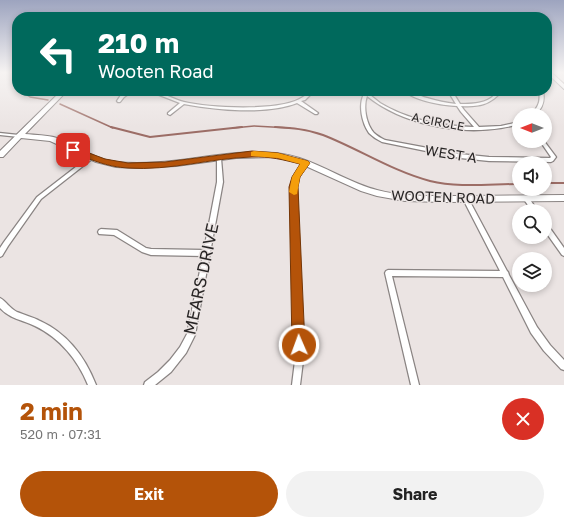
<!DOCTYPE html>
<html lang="en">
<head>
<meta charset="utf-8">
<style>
  body { margin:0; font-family:"Golos Text",sans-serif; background:#f2f2f2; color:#222; height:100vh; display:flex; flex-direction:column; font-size:15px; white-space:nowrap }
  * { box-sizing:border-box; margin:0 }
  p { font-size:13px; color:#767676 }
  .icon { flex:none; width:22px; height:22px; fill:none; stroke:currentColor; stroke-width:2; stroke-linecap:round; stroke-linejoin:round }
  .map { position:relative; height:385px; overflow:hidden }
  .sheet { display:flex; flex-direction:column; background:#fff; flex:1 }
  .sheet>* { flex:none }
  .hud { position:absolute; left:12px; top:12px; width:540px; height:84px; border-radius:16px; box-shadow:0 2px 6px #0003; background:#00695c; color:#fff; overflow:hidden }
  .needle { width:26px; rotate:270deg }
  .controls { position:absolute; left:512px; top:108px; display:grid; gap:8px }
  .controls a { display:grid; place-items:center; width:40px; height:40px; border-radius:50%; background:#fff; box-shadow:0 2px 6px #0003; font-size:20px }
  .pin { position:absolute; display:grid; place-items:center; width:34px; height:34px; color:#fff; margin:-17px; border-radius:8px; box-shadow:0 2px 6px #0006 }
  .me { position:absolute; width:44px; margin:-22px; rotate:358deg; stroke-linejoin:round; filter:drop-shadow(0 0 3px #0008) }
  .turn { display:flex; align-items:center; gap:14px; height:84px; padding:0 20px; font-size:18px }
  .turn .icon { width:52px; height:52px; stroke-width:2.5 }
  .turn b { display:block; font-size:28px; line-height:34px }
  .round { display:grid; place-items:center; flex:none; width:42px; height:42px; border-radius:21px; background:#f2f2f2 }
  .summary { display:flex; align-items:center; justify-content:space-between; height:68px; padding:0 20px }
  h1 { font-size:24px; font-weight:700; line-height:30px; color:#b45309 }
  .action { display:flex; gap:8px; margin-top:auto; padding:8px 20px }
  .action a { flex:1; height:46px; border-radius:24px; background:#b45309; color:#fff; font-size:16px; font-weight:700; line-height:46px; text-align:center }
  .action a+a { background:#f2f2f2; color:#222 }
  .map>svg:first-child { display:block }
</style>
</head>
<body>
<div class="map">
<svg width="564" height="385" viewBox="0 0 564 385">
  <rect width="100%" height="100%" fill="#ebe4e3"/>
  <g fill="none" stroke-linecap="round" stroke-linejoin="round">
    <path stroke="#9c6d66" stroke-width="1.5" d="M12 73 17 84
      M21 91 30 97 48 100
      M60 104 113 128
      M233 128 254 126 290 128"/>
    <path stroke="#9c6d66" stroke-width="2" d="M111 127 150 137 242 127
      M275 127C291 128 307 129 323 135 359 149 392 171 430 181 458 188 490 184 519 184
      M545 183H564"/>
    <defs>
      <path id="street" d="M128 91H133L124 97 120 102H118L117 101 121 95Z
        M149 91C161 91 172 99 184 102 209 108 282 112 303 97 305 96 308 93 310 91H314L305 100 301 101 318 113 317 114H315L297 103C266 115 217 110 184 104L170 115 168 114V113L180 103Z
        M363 91H365C370 95 375 99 380 103 408 120 442 126 474 127L461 112 457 106C440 105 418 101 403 91 411 91 419 96 427 98 437 101 446 103 456 104L448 91H452L460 104C470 104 482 104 491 98 494 96 496 93 498 91H502C490 105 479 107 461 106L464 110 479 127 501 126 519 122V124C513 126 507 127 501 128 457 135 402 124 367 96 363 107 366 124 374 133 377 136 381 138 385 140L460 154 489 157 550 158 551 157 540 141H544L556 157 553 161 551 162 489 161 460 158 382 142C378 140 373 137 369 133 362 123 358 105 364 94L362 92Z
        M539 91H543C545 101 543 108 535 115H531C538 107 541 102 539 91Z
        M0 133 19 135 21 136 19 137 0 135Z
        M90 156 92 157V159L41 199 8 246 2 256 0 257V248L4 242 37 197Z
        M219 156 221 158 223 182 195 335 186 353 171 372 155 385H144L145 382 158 372 170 360 180 347 187 334 203 256 151 255 142 252 114 235 99 234 98 232 99 230 101 229 117 230 146 248 151 249 204 250 217 182V158Z
        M305 161 308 163 299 177 297 187 303 361 300 385H292L295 361 291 187 293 177 303 162Z
        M526 196 528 197 538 211H532L523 198 524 197Z
        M466 197 468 198 507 271 508 272 509 275 537 327 550 345 564 360V370L561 369 544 351 531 333 503 277 392 276 419 385H411L385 273 386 271 388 270 500 271 463 199 464 198Z
        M545 224H547L564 248V256L562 255 545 231Z
        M0 298C6 301 9 308 17 312 24 315 33 317 40 321 68 334 85 357 96 385H88C78 360 60 338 35 326 23 320 10 319 0 308Z"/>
      <path id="secondary" d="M547 73H552L564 84V89Z
        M61 91H67L25 134C36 135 47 135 57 138 78 146 94 159 116 162 170 168 222 148 275 153 312 156 342 181 377 190 403 197 431 196 458 196 494 196 529 195 564 195V201L443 202 405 201 377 196 361 191 299 163 276 157 236 158 176 166 136 168 116 167 96 162 50 141 21 138 3 157H0V151Z"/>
    </defs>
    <use href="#street" stroke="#8a8483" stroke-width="2.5"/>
    <use href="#secondary" stroke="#8a8483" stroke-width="2"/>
    <use href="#street" fill="#fff" fill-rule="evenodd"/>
    <use href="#secondary" fill="#fff" fill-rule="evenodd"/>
  </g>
  <linearGradient id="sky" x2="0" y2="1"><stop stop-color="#9da4bf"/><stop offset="0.57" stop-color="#f6f3f2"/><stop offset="1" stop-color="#f6f3f2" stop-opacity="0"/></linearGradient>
  <rect width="564" height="127" fill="url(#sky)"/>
  <path fill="#b45309" stroke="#753606" d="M73 147 105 159 128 163 165 162 252 151 278 153 308 161 310 163 300 177 298 187 305 345 303 350 299 352 294 350 292 345 289 187 292 177 300 164C284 160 269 156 252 157 211 158 170 171 128 168 107 167 89 159 70 151V148Z"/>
  <path fill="#f59e0b" d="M254 151 278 153 308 161 310 163 300 177 297 194 294 195 289 192 292 177 300 164 278 158 251 156V152Z"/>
  <g text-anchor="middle" stroke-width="3" stroke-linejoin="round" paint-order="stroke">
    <g font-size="12" fill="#292626" stroke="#ebe4e3">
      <text transform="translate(438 122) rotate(11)" y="4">A CIRCLE</text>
    </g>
    <g font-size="14" fill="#292626" stroke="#ebe4e3">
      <text transform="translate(451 154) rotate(9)" y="5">WEST A</text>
      <text transform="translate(443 197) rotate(2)" y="5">WOOTEN ROAD</text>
    </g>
    <g font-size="17" fill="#292626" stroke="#ebe4e3">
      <text transform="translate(201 279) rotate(-78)" y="6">MEARS DRIVE</text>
    </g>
  </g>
</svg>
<div class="controls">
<a><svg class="needle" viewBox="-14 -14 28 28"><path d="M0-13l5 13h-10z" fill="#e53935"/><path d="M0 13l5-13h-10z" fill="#767676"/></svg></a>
<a><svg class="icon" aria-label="sound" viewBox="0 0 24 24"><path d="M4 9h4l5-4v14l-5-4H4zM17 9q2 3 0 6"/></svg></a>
<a><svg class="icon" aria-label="search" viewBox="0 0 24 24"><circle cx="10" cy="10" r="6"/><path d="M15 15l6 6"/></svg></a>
<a><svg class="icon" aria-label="layers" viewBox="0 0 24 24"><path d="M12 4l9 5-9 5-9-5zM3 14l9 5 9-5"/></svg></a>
</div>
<div class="pin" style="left:73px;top:150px;background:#d93025"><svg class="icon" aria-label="arrive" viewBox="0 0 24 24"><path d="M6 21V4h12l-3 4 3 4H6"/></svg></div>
<svg class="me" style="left:299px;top:345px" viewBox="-20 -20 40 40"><circle r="17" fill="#b45309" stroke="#fff" stroke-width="3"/><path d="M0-11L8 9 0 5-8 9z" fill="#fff"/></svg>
<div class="hud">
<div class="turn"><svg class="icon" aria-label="left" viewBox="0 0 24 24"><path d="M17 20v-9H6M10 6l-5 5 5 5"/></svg><div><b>210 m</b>Wooten Road</div></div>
</div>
</div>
<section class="sheet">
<div class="summary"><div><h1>2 min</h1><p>520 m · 07:31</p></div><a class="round" style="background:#d93025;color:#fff"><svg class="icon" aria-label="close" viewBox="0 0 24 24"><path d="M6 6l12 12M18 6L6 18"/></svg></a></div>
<div class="action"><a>Exit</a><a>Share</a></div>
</section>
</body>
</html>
